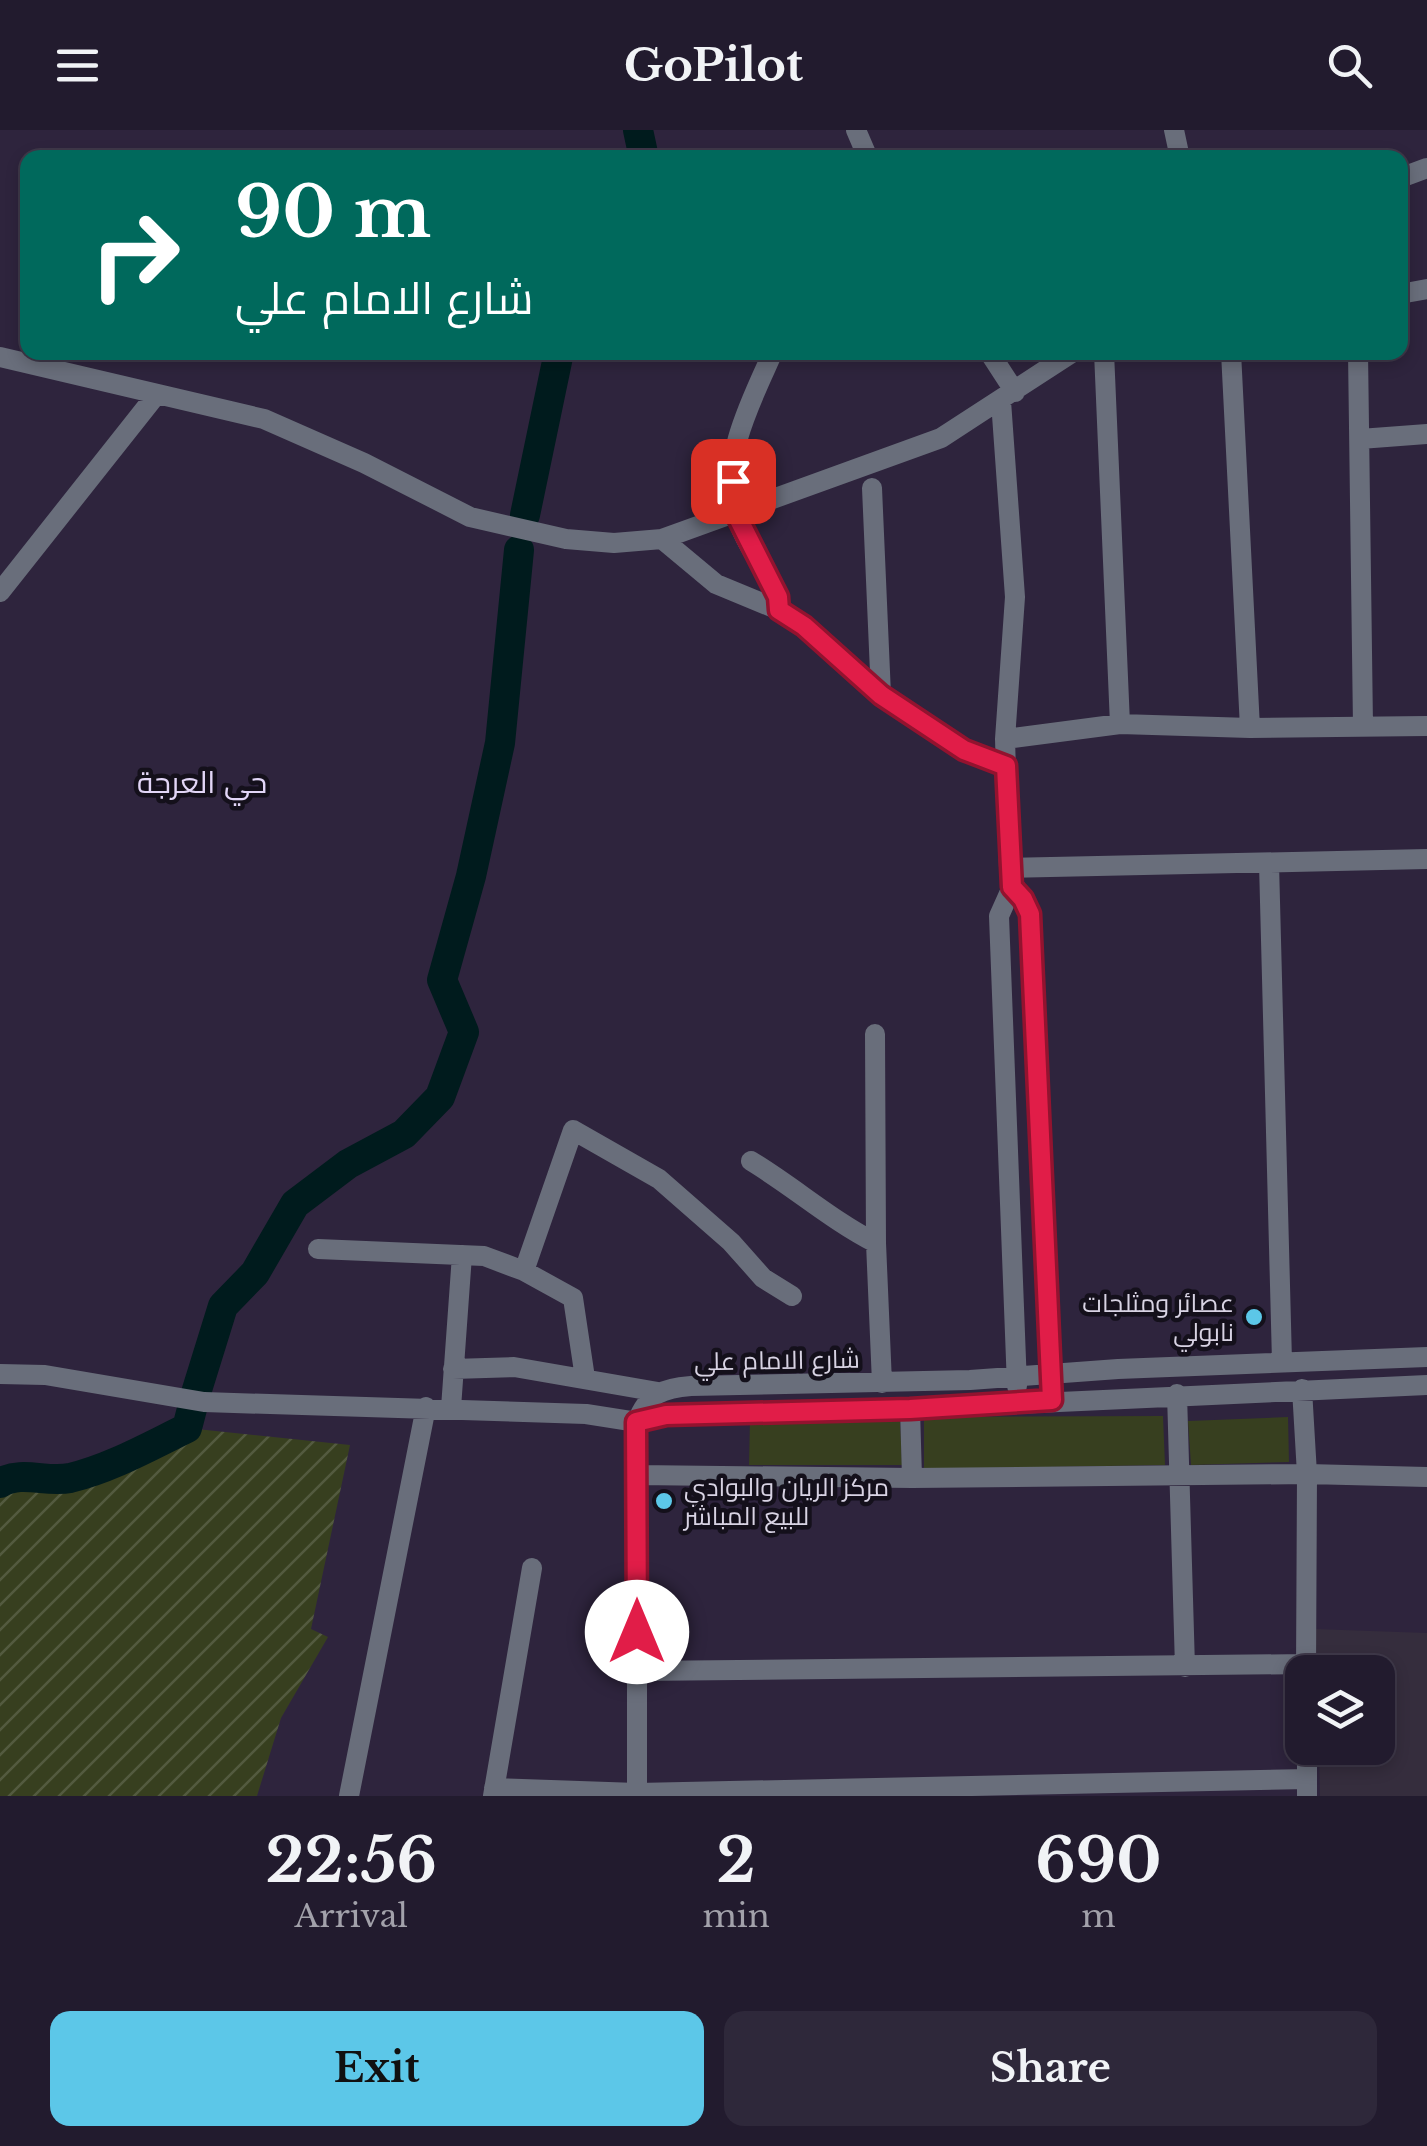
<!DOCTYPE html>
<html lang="en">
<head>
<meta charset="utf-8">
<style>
  body { margin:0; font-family:"Libre Baskerville",Cairo,serif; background:#2e283a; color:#f1f3f6; height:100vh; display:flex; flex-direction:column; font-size:38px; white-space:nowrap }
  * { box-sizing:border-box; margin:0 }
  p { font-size:32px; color:#a2a1aa }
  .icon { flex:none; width:55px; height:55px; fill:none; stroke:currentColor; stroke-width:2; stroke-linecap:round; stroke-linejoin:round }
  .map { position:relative; height:1666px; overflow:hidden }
  .details { display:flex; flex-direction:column; background:#221b2e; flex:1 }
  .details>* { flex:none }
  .hud { position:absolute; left:20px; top:20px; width:1388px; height:210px; border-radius:20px; box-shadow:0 5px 15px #0003,0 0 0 2px #3f394a; background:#00695c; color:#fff; overflow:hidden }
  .tools { position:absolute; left:1285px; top:1525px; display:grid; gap:20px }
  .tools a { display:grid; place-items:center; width:110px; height:110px; border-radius:20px; background:#221b2e; box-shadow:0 5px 15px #0003,0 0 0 2px #3f394a; font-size:50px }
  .pin { position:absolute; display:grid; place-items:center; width:85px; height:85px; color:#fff; margin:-42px; border-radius:20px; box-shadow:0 5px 15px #0006 }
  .me { position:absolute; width:110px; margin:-55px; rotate:0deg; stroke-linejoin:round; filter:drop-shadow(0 0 8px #0008) }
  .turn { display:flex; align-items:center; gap:35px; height:210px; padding:0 50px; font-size:45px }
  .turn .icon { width:130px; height:130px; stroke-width:2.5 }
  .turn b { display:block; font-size:70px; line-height:85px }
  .eta { display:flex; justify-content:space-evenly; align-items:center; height:170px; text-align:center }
  .eta b { font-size:60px; font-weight:700; line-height:70px }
  .button { display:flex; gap:20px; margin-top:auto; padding:20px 50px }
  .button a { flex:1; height:115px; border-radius:20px; background:#5cc7e8; color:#111; font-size:40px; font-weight:700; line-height:115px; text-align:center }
  .button a+a { background:#2e283a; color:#f1f3f6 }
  header { display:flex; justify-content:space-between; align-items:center; height:130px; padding:0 50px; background:#221b2e; font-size:45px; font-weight:700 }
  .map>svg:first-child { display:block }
</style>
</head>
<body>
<header><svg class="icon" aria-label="menu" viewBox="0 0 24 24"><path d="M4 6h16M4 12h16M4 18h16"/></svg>GoPilot<svg class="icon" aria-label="search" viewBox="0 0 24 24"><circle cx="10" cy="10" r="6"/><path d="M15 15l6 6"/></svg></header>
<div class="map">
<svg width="1427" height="1666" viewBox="0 0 1427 1666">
  <defs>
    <pattern id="garden-furrows" width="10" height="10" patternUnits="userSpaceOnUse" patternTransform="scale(2.5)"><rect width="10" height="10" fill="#373f1f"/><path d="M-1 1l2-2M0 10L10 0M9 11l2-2" fill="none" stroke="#535a3f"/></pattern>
  </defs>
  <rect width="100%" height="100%" fill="#2e243d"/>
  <path fill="#352d3d" d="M1315 1499 1427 1503V1666H1320L1319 1618H1378V1542H1316Z"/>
  <path fill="#373f1f" d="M1163 1286 1165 1335 924 1339V1287Z
    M1288 1287 1289 1332 1191 1335 1188 1291Z
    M750 1289 900 1290 902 1335H749Z"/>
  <path fill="url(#garden-furrows)" d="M187 1298 350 1315 311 1499 328 1507 281 1588 257 1666H0V1353C22 1340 46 1353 70 1348 111 1338 148 1317 187 1298Z"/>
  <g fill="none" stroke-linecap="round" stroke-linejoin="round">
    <path stroke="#001b1d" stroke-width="30" d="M638 0 644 28
      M525 385 559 222
      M196 1263 223 1176 255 1143 295 1074 348 1034 404 1004 440 967 464 902 442 850 471 746 500 613 519 420
      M0 1353C22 1340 46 1353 70 1348 111 1338 148 1317 187 1298L193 1275"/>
    <path stroke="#696e7b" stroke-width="20" d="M856 0 868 28
      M1174 0 1180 28
      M1400 48 1427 38
      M1400 164 1427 159
      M773 222C752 269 720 329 735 382 742 409 766 441 778 467L779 480
      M989 222 1015 262
      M1104 222 1120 594
      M1231 222 1250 598
      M1358 222 1363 596
      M0 227 264 289 364 333 470 387 566 409 614 413 662 409 941 308 1073 222
      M1001 271 1015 467 1005 609 1009 738C1012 758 1023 766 1030 784L1052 1270
      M1360 309 1427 304
      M872 358 881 565
      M662 409 716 454 779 480 803 496 881 565 963 620 1006 636
      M0 462 156 265
      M1005 609 1120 594 1250 598 1427 596
      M1269 733 1282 1232
      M1009 738 1427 729
      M1012 757 999 786 1017 1256
      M875 904 876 1113 882 1253
      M751 1031C794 1057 831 1090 876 1113
      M318 1119 484 1126 524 1141 573 1168 585 1248
      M524 1141 573 1000 659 1049 731 1112 763 1148 792 1166
      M453 1239 514 1237 658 1262
      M0 1244 45 1245 204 1272 586 1284 637 1292
      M1302 1259 1307 1344 1306 1542
      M1177 1264 1185 1537
      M451 1278 462 1125
      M910 1279 912 1348
      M637 1292 666 1285 910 1279 1427 1255
      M637 1345 912 1348 1307 1344 1427 1347
      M637 1541 1306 1534
      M1307 1618V1666
      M494 1658 637 1663 1307 1649
      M349 1666 426 1277
      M493 1666 532 1438
      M637 1666V1292C647 1264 663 1258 691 1256L970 1250 1118 1239 1427 1227"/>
  </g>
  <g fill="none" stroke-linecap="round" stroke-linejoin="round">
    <defs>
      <path id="route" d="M637 1502 636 1292 666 1285 910 1279 1052 1270 1030 784 1023 769 1012 757 1006 636 964 620 881 565 804 496 779 480 778 467 735 382 733 351"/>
    </defs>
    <use href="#route" stroke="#92132f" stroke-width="25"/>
    <use href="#route" stroke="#e11d48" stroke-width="18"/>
  </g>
  <g fill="#5cc7e8" stroke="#14101b" stroke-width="4">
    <circle cx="1254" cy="1187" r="10"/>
    <circle cx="664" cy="1371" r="10"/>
  </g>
  <g text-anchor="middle" stroke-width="9" stroke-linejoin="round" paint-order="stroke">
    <g font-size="25" fill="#d8d3e3" stroke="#14101b" text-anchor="end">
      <text x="1234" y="1182">عصائر ومثلجات<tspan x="1234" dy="29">نابولي</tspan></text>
      <text x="684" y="1366" text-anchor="start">مركز الريان والبوادي<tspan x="684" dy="29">للبيع المباشر</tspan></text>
    </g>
    <g font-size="25" fill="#d8d3e3" stroke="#14101b">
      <text transform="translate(777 1230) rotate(-1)" y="9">شارع الامام علي</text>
    </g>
    <g font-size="30" fill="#e2d6f7" stroke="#14101b">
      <text x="202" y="663">حي العرجة</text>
    </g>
  </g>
</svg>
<div class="tools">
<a><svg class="icon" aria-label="layers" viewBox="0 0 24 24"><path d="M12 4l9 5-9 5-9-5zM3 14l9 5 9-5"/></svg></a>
</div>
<div class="pin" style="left:733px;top:351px;background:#d93025"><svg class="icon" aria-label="arrive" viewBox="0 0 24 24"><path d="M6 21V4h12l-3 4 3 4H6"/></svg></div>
<svg class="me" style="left:637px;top:1502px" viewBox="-20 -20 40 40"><circle r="19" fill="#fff"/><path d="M0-13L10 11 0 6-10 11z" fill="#e11d48"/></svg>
<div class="hud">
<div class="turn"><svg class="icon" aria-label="right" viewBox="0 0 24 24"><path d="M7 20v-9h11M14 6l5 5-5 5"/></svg><div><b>90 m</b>شارع الامام علي</div></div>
</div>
</div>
<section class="details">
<div class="eta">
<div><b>22:56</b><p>Arrival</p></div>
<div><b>2</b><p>min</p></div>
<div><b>690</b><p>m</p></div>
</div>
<div class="button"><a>Exit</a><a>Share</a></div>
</section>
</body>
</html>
